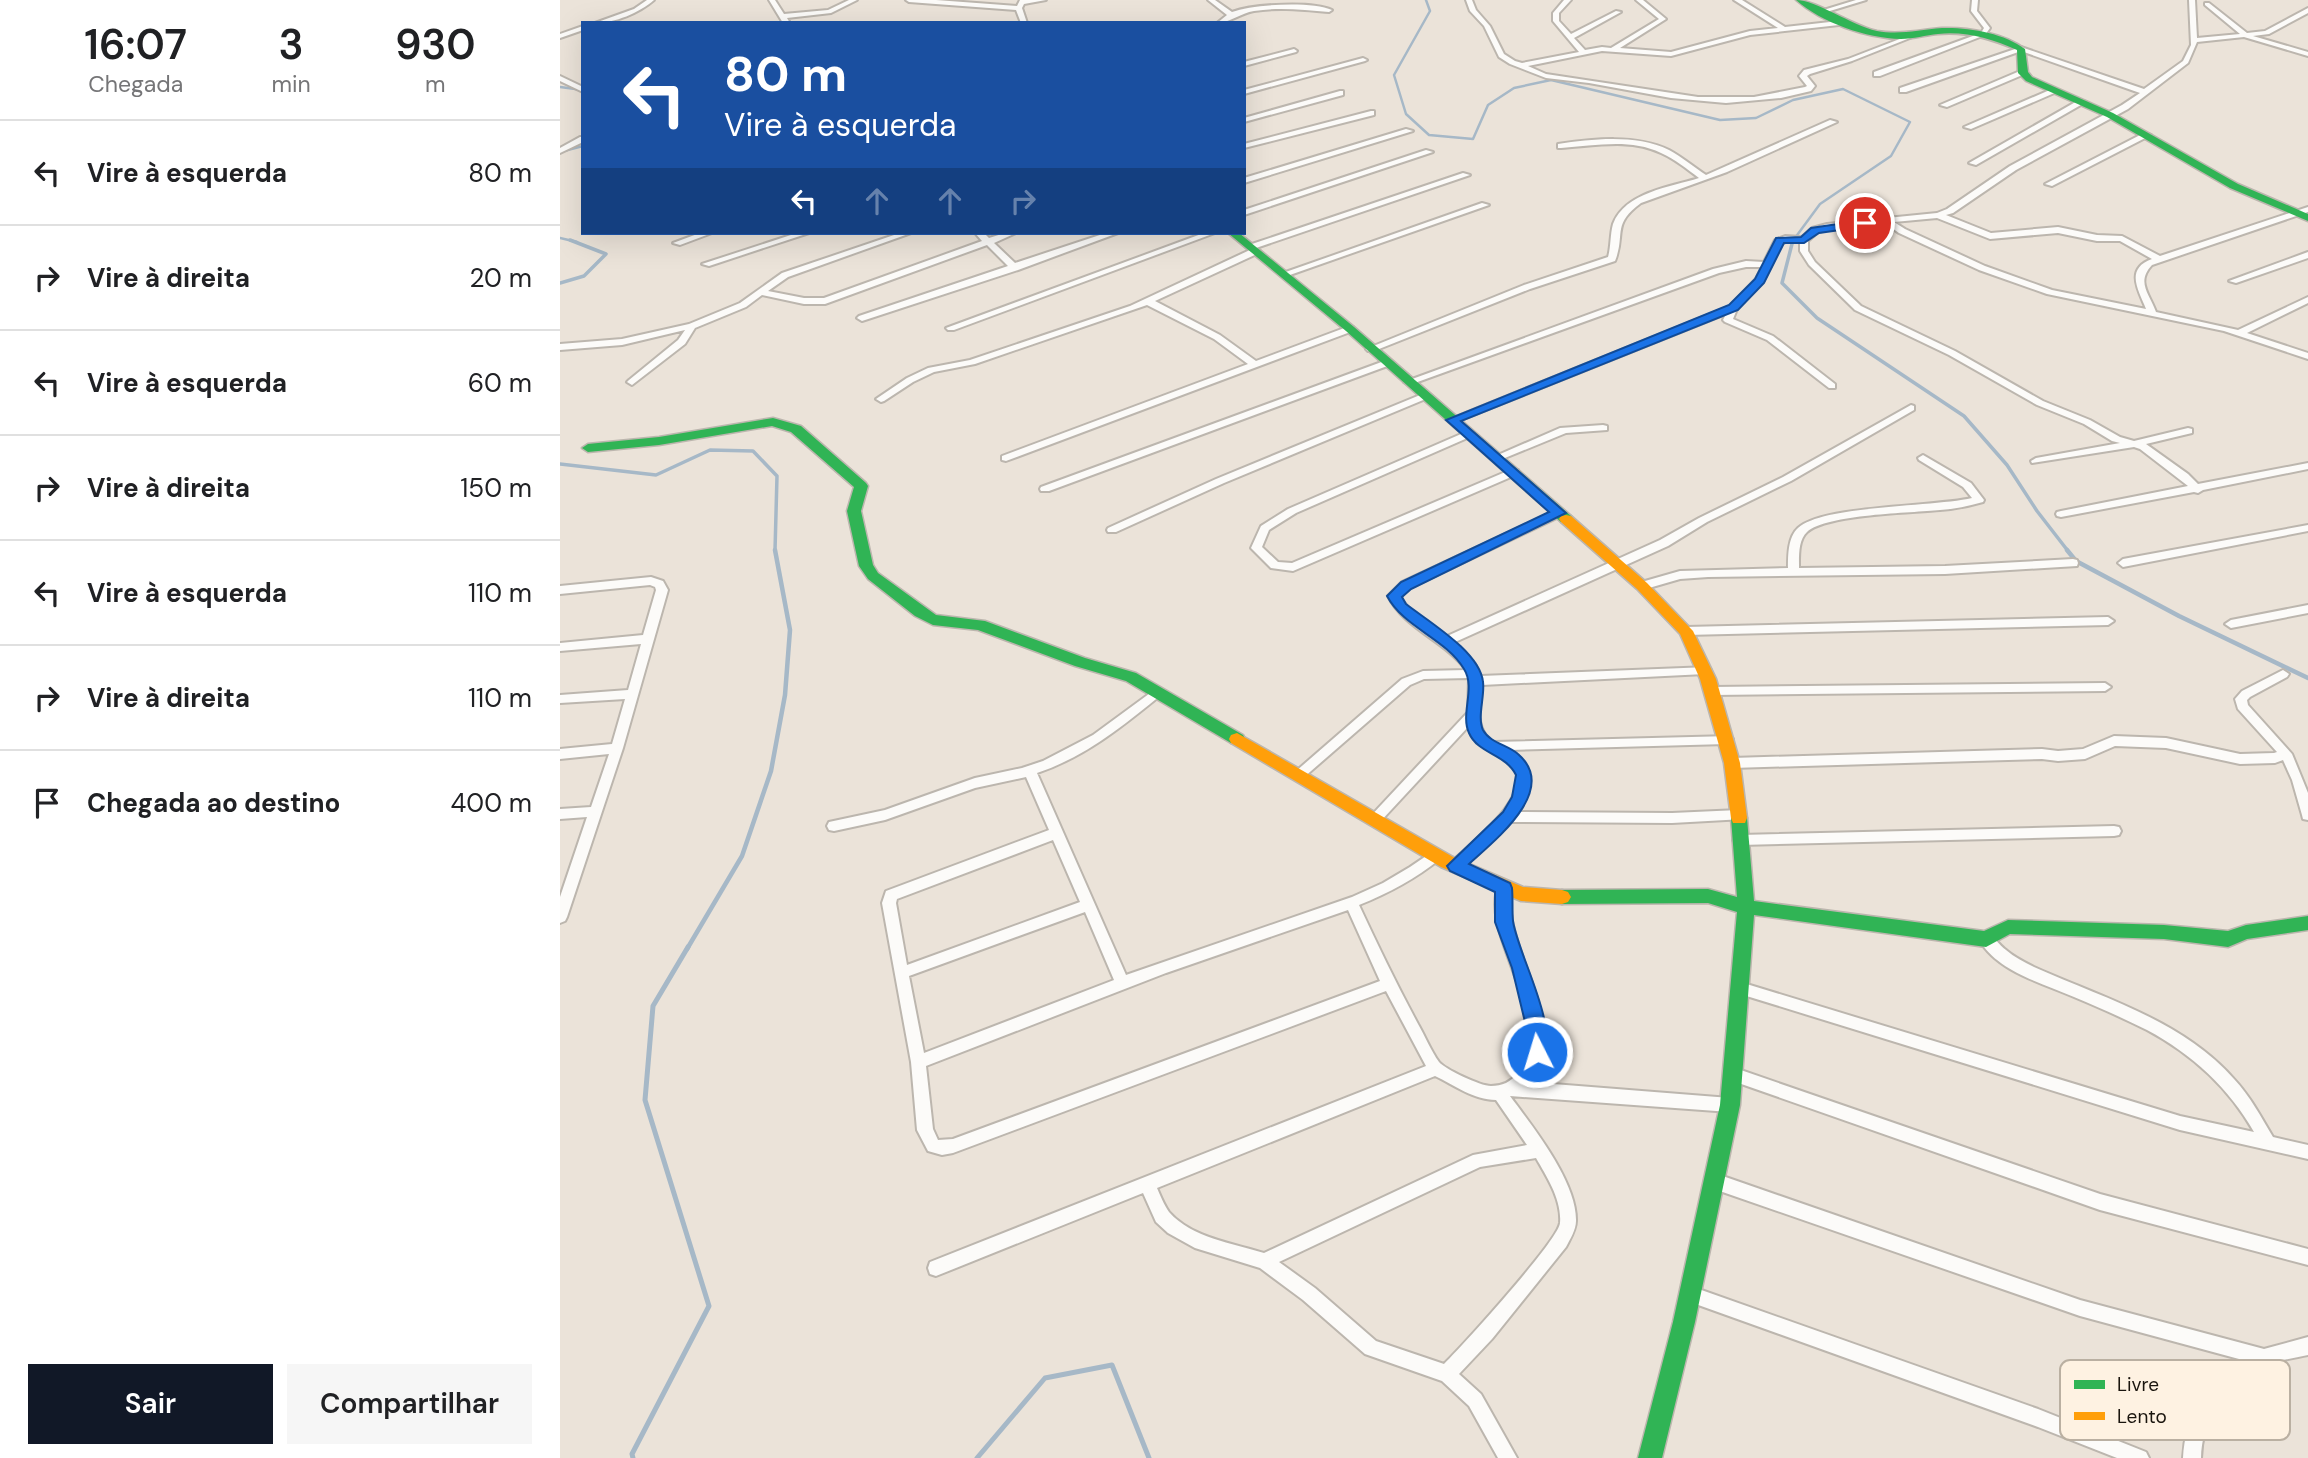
<!DOCTYPE html>
<html lang="pt">
<head>
<meta charset="utf-8">
<style>
  body { margin:0; font-family:"DM Sans",sans-serif; background:#f6f6f6; color:#202124; height:100vh; display:flex; flex-direction:column; font-size:26px; white-space:nowrap }
  * { box-sizing:border-box; margin:0 }
  p { font-size:23px; color:#757577 }
  .icon { flex:none; width:38px; height:38px; fill:none; stroke:currentColor; stroke-width:2; stroke-linecap:round; stroke-linejoin:round }
  .map { position:relative; flex:1; overflow:hidden }
  .panel { display:flex; flex-direction:column; background:#fff; width:560px }
  .panel>* { flex:none }
  .banner { position:absolute; left:21px; top:21px; width:665px; height:214px; border-radius:0px; box-shadow:0 7px 28px #0002; background:#1a4fa0; color:#fff; overflow:hidden }
  .pin { position:absolute; display:grid; place-items:center; width:60px; height:60px; color:#fff; margin:-30px; border:4px solid #fff; border-radius:50%; box-shadow:0 2px 7px #0007 }
  .me { position:absolute; width:77px; margin:-38px; rotate:355deg; stroke-linejoin:round; filter:drop-shadow(0 0 5px #0008) }
  .turn { display:flex; align-items:center; gap:24px; height:147px; padding:0 28px; font-size:32px }
  .turn .icon { width:91px; height:91px; stroke-width:2.5 }
  .turn b { display:block; font-size:49px; line-height:60px }
  .lanes { display:flex; align-items:center; height:66px; padding:0 28px; background:#0003; justify-content:center; gap:35px; direction:ltr }
  .lanes .off { opacity:.35 }
  .eta { display:flex; justify-content:space-evenly; align-items:center; height:119px; text-align:center }
  .eta b { font-size:42px; font-weight:600; line-height:49px }
  .cta { display:flex; gap:14px; margin-top:auto; padding:14px 28px }
  .cta a { flex:1; height:80px; border-radius:0px; background:#111827; color:#fff; font-size:28px; font-weight:600; line-height:80px; text-align:center }
  .cta a+a { background:#f6f6f6; color:#202124 }
  ul { padding:0; list-style:none }
  li { display:flex; align-items:center; gap:21px; height:105px; padding:0 28px; border-top:2px solid #e0e0e0 }
  li div { flex:1 }
  li b { display:block; font-size:26px }
  li em { font-style:normal }
  main { display:flex; flex:1; min-height:0 }
  .map>svg:first-child { display:block }
</style>
</head>
<body>
<main>
<section class="panel">
<div class="eta">
<div><b>16:07</b><p>Chegada</p></div>
<div><b>3</b><p>min</p></div>
<div><b>930</b><p>m</p></div>
</div>
<ul>
<li><svg class="icon" aria-label="left" viewBox="0 0 24 24"><path d="M17 20v-9H6M10 6l-5 5 5 5"/></svg><div><b>Vire à esquerda</b></div><em>80 m</em></li>
<li><svg class="icon" aria-label="right" viewBox="0 0 24 24"><path d="M7 20v-9h11M14 6l5 5-5 5"/></svg><div><b>Vire à direita</b></div><em>20 m</em></li>
<li><svg class="icon" aria-label="left" viewBox="0 0 24 24"><path d="M17 20v-9H6M10 6l-5 5 5 5"/></svg><div><b>Vire à esquerda</b></div><em>60 m</em></li>
<li><svg class="icon" aria-label="right" viewBox="0 0 24 24"><path d="M7 20v-9h11M14 6l5 5-5 5"/></svg><div><b>Vire à direita</b></div><em>150 m</em></li>
<li><svg class="icon" aria-label="left" viewBox="0 0 24 24"><path d="M17 20v-9H6M10 6l-5 5 5 5"/></svg><div><b>Vire à esquerda</b></div><em>110 m</em></li>
<li><svg class="icon" aria-label="right" viewBox="0 0 24 24"><path d="M7 20v-9h11M14 6l5 5-5 5"/></svg><div><b>Vire à direita</b></div><em>110 m</em></li>
<li><svg class="icon" aria-label="arrive" viewBox="0 0 24 24"><path d="M6 21V4h12l-3 4 3 4H6"/></svg><div><b>Chegada ao destino</b></div><em>400 m</em></li>
</ul>
<div class="cta"><a>Sair</a><a>Compartilhar</a></div>
</section>
<div class="map">
<svg width="1748" height="1458" viewBox="0 0 1748 1458">
  <rect width="100%" height="100%" fill="#ebe3d9"/>
  <g fill="none" stroke-linecap="round" stroke-linejoin="round">
    <path stroke="#a6b8c7" stroke-width="2.5" d="M866 0 870 11 834 75 846 114 869 135 913 139 928 105 954 88 991 80 1160 120 1196 118 1233 100 1283 89 1350 122 1331 156 1260 204 1232 242
      M0 87 23 90
      M0 152 23 146
      M0 238 17 242"/>
    <path stroke="#a6b8c7" stroke-width="3.5" d="M1233 240 1222 283 1257 318 1404 416 1447 465 1477 511 1508 551
      M0 283 24 276 46 254 10 240
      M0 464 96 475 150 450 193 451 217 476 215 551"/>
    <path stroke="#a6b8c7" stroke-width="4.5" d="M1507 550 1516 561 1619 616 1748 678
      M127 949 182 856 211 771 225 695 230 630 215 550"/>
    <path stroke="#a6b8c7" stroke-width="5" d="M73 1458 72 1454 149 1306 85 1100 93 1006 128 947
      M417 1458 485 1378 552 1365 589 1458"/>
    <defs>
      <path id="street" d="M87 0H94C79 13 55 23 35 23L74 9Z
        M209 0H215L224 14 268 10 289 0H297L271 13 227 18 230 23H223Z
        M346 0H376L457 6 460 0H486L464 4 462 8 467 23H461L456 10 349 2Z
        M648 0H655L672 12C694 4 752 1 772 10L769 12C744 10 719 7 694 11 681 13 669 23 657 23L667 15Z
        M906 0H912L916 10 930 26 944 54 955 61 962 63 1019 52 993 21V13L1004 0H1011L999 13V21L1011 34 1056 11 1061 12 1014 38 1025 50 1042 47 1051 48 1099 19 1076 0H1083L1106 19 1060 48 1111 52 1190 31 1218 28 1174 0H1182L1225 27 1279 21 1282 23 1279 25 1190 35 1111 56 1042 51 968 66 986 74 1138 97H1194L1245 87 1247 86 1239 76 1244 70 1288 59 1350 35 1355 36 1292 61 1250 74 1247 76 1255 86 1251 91 1221 98 1166 103 1111 98 1029 83 986 78 950 64 939 57 924 26 910 11Z
        M1296 0H1306L1260 14 1257 12Z
        M1412 0H1418L1417 11 1430 28 1425 35 1320 76H1314V72L1421 33 1424 28 1411 11Z
        M1629 0H1635L1637 38 1680 34 1645 5V3H1649L1687 33 1705 31 1748 8V13L1709 34 1693 36 1748 52V56L1684 37 1637 42 1628 63 1568 109 1456 170 1393 213 1386 215 1431 233 1498 227 1537 235 1562 236 1600 256 1748 207V212L1592 265C1576 282 1589 293 1596 312L1678 330 1748 297V303L1687 333 1748 353V359L1664 331 1487 294 1419 270 1339 233 1325 223 1267 230 1258 232 1248 241V251L1255 262 1301 306 1395 351 1483 401 1530 420 1560 437 1574 441 1628 428 1632 429V433L1586 444 1628 474 1638 484 1748 463V469L1643 490 1638 493 1634 492 1501 517 1497 516 1496 514 1497 512 1501 511 1628 486 1580 449 1574 447 1472 463 1471 461 1476 458 1560 443 1552 441 1524 424 1477 405 1389 355 1295 310 1249 265 1240 251V242H1226L1221 244 1204 280 1177 309 1173 319 1213 336 1275 384V388H1269L1207 340 1165 322 1163 320 1166 314 896 422 893 423 888 420 1170 306 1196 279 1202 267H1186L1159 273 852 384 849 385 844 382 1153 269 1186 261 1204 262 1215 240 1225 236 1242 237 1252 228 1267 224 1377 213 1387 209 1450 166 1562 105 1580 93 1461 51 1346 92H1340V88L1461 47 1584 89 1623 61 1631 45ZM1377 218 1430 239 1498 233 1537 241H1560L1592 259C1564 269 1579 291 1586 309L1492 290 1425 266 1345 229 1334 222Z
        M23 26V30L0 38V34Z
        M734 49 737 51 736 52 684 66V62Z
        M803 58 807 60 805 61 684 94V90Z
        M1460 71 1467 73 1387 107 1380 105Z
        M0 76 23 87V92L0 81Z
        M1492 89 1499 91 1411 129 1404 127Z
        M780 91H783V95L684 122V118Z
        M1519 100 1526 102 1416 165 1409 163Z
        M811 111H814V115L684 148V144Z
        M1270 120 1277 122 1167 172 1081 203C1051 225 1066 234 1055 261L970 289 814 351H808L806 349 964 285 1048 257C1051 247 1050 235 1053 224 1065 192 1111 187 1139 178 1127 169 1115 159 1101 153 1070 138 1034 146 1001 148H998V144C1033 139 1076 134 1109 150 1122 157 1134 167 1146 175Z
        M846 129 853 131 684 183V178Z
        M1584 133 1591 135 1492 186 1485 184Z
        M20 137H23V142L0 153V148Z
        M866 150 873 152 684 215V210Z
        M903 173 910 175 696 248 700 251 699 253 595 301 660 335 696 361 787 327H793V331L446 461 442 460V456L688 364 654 339 587 305 415 364 374 372 353 382 324 401 321 402 316 399 347 378 368 368 410 360 570 306 692 249H689V245Z
        M922 203 929 205 727 276 720 274Z
        M140 233H152L120 245 113 243Z
        M237 233H249L149 266 142 264Z
        M340 233H351L228 277 208 291 244 298H264L422 241 415 233H424L429 238 445 233H456L434 243 455 263 546 233H558L458 270 302 321 297 318 299 316 448 266 427 245 265 304H244L202 295 186 307 135 328 125 344 72 385 67 382 69 380 118 340 125 330 62 345 0 350V344L62 339 129 324 180 303 222 273Z
        M644 233H655L394 330H388L386 328Z
        M1748 252V258L1676 283 1669 281Z
        M827 360 830 361V365L489 491H481L480 489 481 487Z
        M865 393 870 396 868 398 664 483 556 532H548L547 530 548 528 656 479Z
        M1351 405 1354 406V410L1231 481 1147 522 1108 546 893 643 915 664 920 676 1149 667 1151 670 1145 674 922 685C921 706 913 728 933 742L1171 736 1173 739 1167 744 950 750C974 765 972 791 957 812L1112 813 1179 810 1184 811 1185 815 1184 819 1112 823 950 822 901 870 896 871 891 870 889 866 891 862C910 845 984 788 948 761 932 749 916 748 908 727L819 823H809L808 819 908 712 909 678 864 679 850 685 743 778H735L733 775 735 772 842 679 863 671 906 670C885 641 844 629 828 596L842 582 995 511H1003L1004 513 1003 515 850 588 840 597 849 609 885 637 1100 540 1139 518 1223 477Z
        M1043 425 1047 426V430L1006 433 940 460 936 461 931 458 1000 428Z
        M908 431 913 434 912 436 736 513 709 530 702 547 718 562 732 563 950 470H958V474L733 571 711 568 691 548 701 526 728 509Z
        M1363 455 1411 483 1424 500 1423 502C1409 506 1394 509 1380 510 1351 513 1267 514 1247 532 1238 540 1239 557 1239 568L1385 566 1513 559 1517 560 1518 563 1517 566 1385 574 1148 577 1120 579 1082 590 1076 586 1078 583 1120 571 1228 568C1228 555 1228 537 1238 528 1263 505 1374 507 1412 498L1403 487 1359 460 1358 458Z
        M1748 525V531L1563 567 1558 563 1563 559Z
        M91 577 103 581 108 590 63 748 7 917 5 921 0 923V897L27 817 0 819V809L31 807 49 754 0 759V749L52 744 65 699 0 703V695L68 690 81 644 0 651V643L83 635 96 590 95 587 90 585 0 594V586Z
        M1748 605V613L1671 628 1665 624 1671 620Z
        M1548 617 1554 621 1548 625 1126 635 1120 631 1126 627Z
        M1723 670 1729 674 1727 677 1690 697 1687 700 1688 705 1732 754 1748 793V820L1743 819 1742 815 1732 780 1723 760 1715 763 1680 764 1606 748 1555 746 1525 759 1498 761 1482 759 1172 768 1168 766 1166 763 1168 760 1172 758 1482 749 1498 751 1523 749 1554 736 1606 738 1680 754 1714 753 1717 752 1678 709 1675 699 1682 691Z
        M1545 683 1551 687 1545 691 1152 695 1146 691 1152 687Z
        M597 688 601 689 603 692 601 695C563 726 525 757 477 773L566 975 792 897 823 883 850 867 875 850 880 851 882 855 880 859C855 879 829 893 799 905 818 946 837 985 858 1024 865 1036 871 1051 879 1062 885 1069 920 1086 931 1086 942 1086 951 1082 958 1073 999 1020 917 935 939 884L944 882 949 884 951 888C941 953 1015 1022 968 1082L1170 1098 1175 1100 1178 1105 1175 1110 1170 1112 950 1096C973 1127 1017 1182 1016 1221 1016 1230 1010 1239 1006 1247L932 1339 899 1374 921 1394 957 1458H938L909 1406 882 1381 805 1354 743 1300 700 1268 635 1248 608 1233 596 1222 583 1193 376 1276 370 1274 368 1268 370 1262 866 1066 826 991 393 1153 382 1155 368 1151 357 1130 351 1062 322 903 326 891 489 830 466 777 415 788 325 820 274 831 269 830 267 826 269 822 325 810 415 778 462 768 483 761 533 735ZM493 840 520 902 347 965 336 903 337 899ZM788 910 820 981 393 1139 378 1140 373 1129 366 1066 606 973ZM525 912 554 980 364 1053 349 976ZM875 1076C894 1085 914 1100 936 1100L967 1145 913 1155 704 1253C672 1243 632 1238 609 1212 604 1205 600 1195 597 1188ZM976 1158C987 1177 1002 1200 1000 1223 998 1241 902 1346 884 1364L816 1341 755 1288 719 1262 920 1167Z
        M1554 826 1559 827 1561 831 1559 835 1554 836 1180 845 1175 844 1173 840 1175 836 1180 835Z
        M1426 933C1434 936 1439 945 1446 950 1454 957 1464 962 1474 967 1543 998 1622 1020 1674 1079 1690 1096 1701 1117 1713 1137L1748 1145V1159L1620 1130 1180 994 1175 992 1173 988 1175 984 1180 982 1620 1116 1694 1132C1669 1088 1632 1054 1587 1030 1563 1018 1538 1007 1514 997 1482 983 1436 971 1419 939L1421 935Z
        M1172 1067 1540 1194 1748 1249V1265L1540 1210 1167 1079 1165 1074 1167 1069Z
        M1154 1173 1520 1300 1704 1349 1748 1337V1355C1729 1359 1708 1362 1690 1371 1659 1387 1642 1424 1641 1458H1623C1625 1419 1645 1378 1679 1359L1520 1316 1154 1189 1148 1186 1146 1181 1148 1176Z
        M1130 1286 1478 1409 1586 1452 1589 1458H1557L1478 1427 1130 1302 1124 1300 1122 1294 1124 1288Z"/>
      <path id="fast" d="M1236 0C1256 0 1291 25 1317 31 1339 35 1359 30 1382 28 1408 27 1444 33 1465 49L1468 72 1472 77 1553 113 1678 184 1748 214V221L1670 188 1547 117 1466 81 1458 73 1457 50C1432 39 1406 31 1378 34 1366 35 1353 39 1341 39 1306 38 1262 23 1236 0Z
        M668 233H679L794 327 1011 516 1013 519 1011 522H1001L786 331Z
        M213 418 241 426 306 483 308 486 301 511 313 565 318 573 376 615 425 621 525 658 576 673 683 735 685 739 683 743H671L566 681 515 666 418 630 373 625 355 616 308 579 299 566 287 511 294 487 231 432 212 426 99 445 28 452 22 448 28 444 99 437Z
        M1179 811 1185 813 1187 818 1194 901 1424 931 1448 920 1604 925 1668 931 1686 925 1748 916V930L1687 939 1668 947 1604 939 1450 934 1426 947 1194 915 1180 1105 1135 1322 1102 1458H1078L1113 1322 1160 1105 1177 912 1148 903 1002 904 996 902 993 897 996 892 1002 890 1148 889 1177 897 1171 818 1173 813Z"/>
      <path id="slow" d="M1006 515 1011 516 1087 583 1133 631 1156 679 1180 763 1187 818 1185 823H1173L1171 818 1164 763 1140 679 1120 634 1077 589 1001 522 999 519 1001 516Z
        M677 733 893 857 963 887 1002 890 1008 892 1011 897 1008 902 1002 904 961 901 881 867 671 743 669 739 671 735Z"/>
    </defs>
    <use href="#street" stroke="#bcb6ae" stroke-width="4"/>
    <use href="#fast" stroke="#bcb6ae" stroke-width="3"/>
    <use href="#slow" stroke="#bcb6ae" stroke-width="3"/>
    <use href="#street" fill="#fcfbf9" fill-rule="evenodd"/>
    <use href="#fast" fill="#30b455" fill-rule="evenodd"/>
    <use href="#slow" fill="#ff9f0a" fill-rule="evenodd"/>
  </g>
  <path fill="#1a73e8" stroke="#114b97" stroke-width="2" d="M1305 220 1309 221V226L1259 233 1244 243H1224L1204 283 1178 310 901 421 1006 513 851 589 842 597 846 604C869 622 920 652 923 682 925 696 917 717 923 730 930 743 948 745 958 754 1000 790 934 841 909 864L950 883 952 888C953 899 952 910 953 921 958 955 999 1025 983 1059L977 1061 970 1059 965 1022 952 968 935 922V892L890 871 887 866 943 812 952 797 956 775C946 754 918 754 909 733 900 714 916 688 904 669 885 638 844 628 827 596L841 582 989 512 886 420 1169 305 1195 279 1216 238 1241 237 1251 228Z"/>
  <rect x="1500" y="1360" width="230" height="80" rx="10" fill="#fef2e2" stroke="#bab0a2" stroke-width="2"/>
  <rect x="1514" y="1380" width="31" height="9" fill="#30b455"/>
  <rect x="1514" y="1412" width="31" height="8" fill="#ff9f0a"/>
  <g font-size="19" fill="#1a150e">
    <text x="1557" y="1391">Livre</text>
    <text x="1557" y="1423">Lento</text>
  </g>
</svg>
<div class="pin" style="left:1305px;top:223px;background:#d93025"><svg class="icon" aria-label="arrive" viewBox="0 0 24 24"><path d="M6 21V4h12l-3 4 3 4H6"/></svg></div>
<svg class="me" style="left:977px;top:1052px" viewBox="-20 -20 40 40"><circle r="17" fill="#1a73e8" stroke="#fff" stroke-width="3"/><path d="M0-11L8 9 0 5-8 9z" fill="#fff"/></svg>
<div class="banner">
<div class="turn"><svg class="icon" aria-label="left" viewBox="0 0 24 24"><path d="M17 20v-9H6M10 6l-5 5 5 5"/></svg><div><b>80 m</b>Vire à esquerda</div></div>
<div class="lanes"><svg class="icon" aria-label="left" viewBox="0 0 24 24"><path d="M17 20v-9H6M10 6l-5 5 5 5"/></svg><svg class="icon off" aria-label="ahead" viewBox="0 0 24 24"><path d="M12 20V5M6 11l6-6 6 6"/></svg><svg class="icon off" aria-label="ahead" viewBox="0 0 24 24"><path d="M12 20V5M6 11l6-6 6 6"/></svg><svg class="icon off" aria-label="right" viewBox="0 0 24 24"><path d="M7 20v-9h11M14 6l5 5-5 5"/></svg></div>
</div>
</div>
</main>
</body>
</html>
